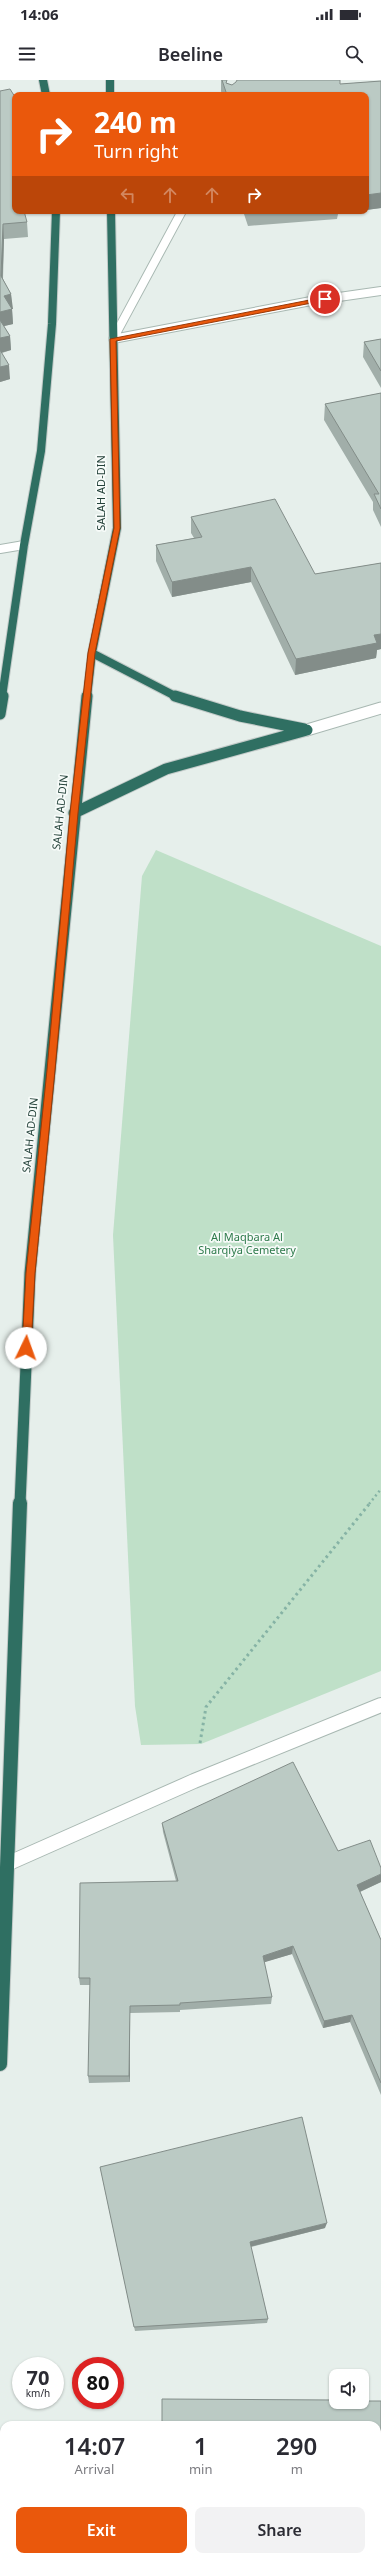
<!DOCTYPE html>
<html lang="en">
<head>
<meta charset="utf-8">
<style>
  body { margin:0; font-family:"Noto Sans",sans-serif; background:#f2f2f3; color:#2b2b33; height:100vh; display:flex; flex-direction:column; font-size:15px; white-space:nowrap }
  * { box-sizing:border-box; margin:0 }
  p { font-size:13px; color:#7c7c81 }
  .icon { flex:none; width:22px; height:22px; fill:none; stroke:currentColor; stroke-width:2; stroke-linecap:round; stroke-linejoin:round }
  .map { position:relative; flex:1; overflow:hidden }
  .details { position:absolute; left:0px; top:2341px; width:381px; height:140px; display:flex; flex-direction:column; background:#fff; border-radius:12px 12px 0 0; box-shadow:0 1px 3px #0004 }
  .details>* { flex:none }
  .top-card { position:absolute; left:12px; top:12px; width:357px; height:122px; border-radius:8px; box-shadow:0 1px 3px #0004; background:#ea580c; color:#fff; overflow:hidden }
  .tools { position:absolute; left:329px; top:2289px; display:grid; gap:8px }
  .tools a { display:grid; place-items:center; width:40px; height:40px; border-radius:8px; background:#fff; box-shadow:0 1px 3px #0004; font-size:20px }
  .speed { position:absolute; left:12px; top:2277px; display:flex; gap:8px; font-size:20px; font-weight:700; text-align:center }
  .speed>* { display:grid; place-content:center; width:52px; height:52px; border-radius:50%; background:#fff; box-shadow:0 1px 3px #0004; line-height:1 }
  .speed small { font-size:10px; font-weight:400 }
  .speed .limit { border:6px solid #d22; background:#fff; color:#111 }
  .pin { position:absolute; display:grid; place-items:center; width:34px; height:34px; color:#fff; margin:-17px; border:2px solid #fff; border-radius:50%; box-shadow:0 1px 4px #0007 }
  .me { position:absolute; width:44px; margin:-22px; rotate:3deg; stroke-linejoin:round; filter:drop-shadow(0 0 3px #0008) }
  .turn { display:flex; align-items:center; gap:14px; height:84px; padding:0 16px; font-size:18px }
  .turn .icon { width:52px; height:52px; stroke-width:2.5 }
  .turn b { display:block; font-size:28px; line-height:34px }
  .lanes { display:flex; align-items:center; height:38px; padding:0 16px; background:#0003; justify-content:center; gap:20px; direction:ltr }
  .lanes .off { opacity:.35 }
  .eta { display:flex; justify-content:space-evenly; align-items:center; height:68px; text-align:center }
  .eta b { font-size:24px; font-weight:600; line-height:28px }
  .primary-button { display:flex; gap:8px; margin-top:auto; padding:8px 16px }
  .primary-button a { flex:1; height:46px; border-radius:8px; background:#ea580c; color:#fff; font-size:16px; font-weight:600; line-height:46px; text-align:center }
  .primary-button a+a { background:#f2f2f3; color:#2b2b33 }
  .status { display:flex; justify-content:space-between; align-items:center; height:28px; padding:0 20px; background:#fff; direction:ltr }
  .status svg { height:11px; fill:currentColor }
  header { display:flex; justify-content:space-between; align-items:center; height:52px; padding:0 16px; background:#fff; font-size:18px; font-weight:600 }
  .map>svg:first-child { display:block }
</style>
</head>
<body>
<div class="status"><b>14:06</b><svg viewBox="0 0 49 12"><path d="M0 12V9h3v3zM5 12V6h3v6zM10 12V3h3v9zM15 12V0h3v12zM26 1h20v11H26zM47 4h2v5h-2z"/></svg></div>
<header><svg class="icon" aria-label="menu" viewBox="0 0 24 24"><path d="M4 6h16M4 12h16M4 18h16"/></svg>Beeline<svg class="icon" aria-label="search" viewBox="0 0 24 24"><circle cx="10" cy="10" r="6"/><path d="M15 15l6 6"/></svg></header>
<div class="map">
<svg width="381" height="2481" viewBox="0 0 381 2481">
  <rect width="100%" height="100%" fill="#e6efeb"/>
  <path fill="#bfe0c8" d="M156 770 381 866V1591L201 1664 141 1665 135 1626 113 1155 142 796Z"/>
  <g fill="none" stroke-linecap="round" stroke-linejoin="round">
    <defs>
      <path id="lane-far1" d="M0 469 24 465"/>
      <path id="lane" d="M9 1783 194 1701 381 1625"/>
      <path id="street-far1" d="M113 259 311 221 381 211
        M113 259 182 131"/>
      <path id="street" d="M307 650 381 628"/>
      <path id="highway-far2" d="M43 0 46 15
        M110 0V15
        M92 573 177 617
        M2 617 24 465 41 371 52 244 56 131
        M87 617 92 573 117 448 111 131"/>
      <path id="highway-far1" d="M175 616 240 636 304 649
        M0 634 3 616
        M74 733 166 689 307 650
        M20 1424 30 1193 87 616"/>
      <path id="highway" d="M0 1984 20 1423"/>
    </defs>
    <use href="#lane-far1" stroke="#a8b8b2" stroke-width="10"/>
    <use href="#lane" stroke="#a8b8b2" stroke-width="16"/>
    <use href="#street-far1" stroke="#a8b8b2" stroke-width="10"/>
    <use href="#street" stroke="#a8b8b2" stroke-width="13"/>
    <use href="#highway-far2" stroke="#c2cac8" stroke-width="10"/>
    <use href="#highway-far1" stroke="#c2cac8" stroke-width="13"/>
    <use href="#highway" stroke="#c2cac8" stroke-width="16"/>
    <path stroke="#86b3a5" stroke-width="2.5" stroke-dasharray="2 3" stroke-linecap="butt" d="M369 1424 381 1409"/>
    <path stroke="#86b3a5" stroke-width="3" stroke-dasharray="2.5 3.5" stroke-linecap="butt" d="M200 1663 206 1627 370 1423"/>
    <use href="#lane-far1" stroke="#fff" stroke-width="8"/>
    <use href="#lane" stroke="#fff" stroke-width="14"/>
    <use href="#street-far1" stroke="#fff" stroke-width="8"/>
    <use href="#street" stroke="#fff" stroke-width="11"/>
    <use href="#highway-far2" stroke="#2f6f62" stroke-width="8"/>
    <use href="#highway-far1" stroke="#2f6f62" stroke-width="11"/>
    <use href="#highway" stroke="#2f6f62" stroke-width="14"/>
  </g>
  <path fill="#a1aea9" d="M221 0H227L226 3 232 5 340 4 381 1V128L366 130V15H222L221 11Z
    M0 11 15 131 27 142 28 157 4 159 3 199 11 214 13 244 4 246 10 256 11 270 2 273 10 299 0 302Z
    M243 131H357L338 134 337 139 248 146Z
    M381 259V308L363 277 364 262Z
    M381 313V447L373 430V422L324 340 325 324Z
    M191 437 315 494 381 483V569L377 570 376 578 295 595 251 502 172 517 156 481V465L194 458 191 453Z
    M162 1743 338 1771 381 1802 360 1812 381 1860V2015L350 1942 323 1948 292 1874 264 1882 272 1917 271 1924 180 1930V1932L130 1933V2002L89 2003 88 1996 90 1905H80L79 1898 176 1801 163 1752Z
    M100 2087 325 2148 251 2167 268 2239 267 2243 135 2251Z"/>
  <path fill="#838d89" d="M15 77V92L13 78Z
    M381 113V128L366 130V115Z
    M338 131H357L338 134Z
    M3 144 4 159 2 211 1 196Z
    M11 214 13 229 5 230 4 216Z
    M12 229 13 244 0 247V232Z
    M10 256 11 270 0 273V258Z
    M9 285 10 299 0 302V287Z
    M251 487V502L172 517V502Z
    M381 554V569L377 570 376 578 295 595 296 579 374 555Z
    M381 1794V1802L355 1814 357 1805Z
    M293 1866 292 1874 262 1883 263 1876Z
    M130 1926V2002L129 1996Z
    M352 1935 350 1942 323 1948 324 1941Z
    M327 2143 325 2148 249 2167 250 2162Z"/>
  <path fill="#bbcac4" stroke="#838d89" d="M222 0H227L226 3 232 5 236 2 237 0H340V4L381 1V113L366 115V15H227Z
    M10 9 15 17V77L13 78 15 88V131H24L27 142 3 144 1 196 11 214 4 216 12 229 0 232V11Z
    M0 240 10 256 0 258Z
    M381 259V291L364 262Z
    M0 270 9 285 0 287Z
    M381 313V429L374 414H379L325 324Z
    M275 419 315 494 381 483V554L374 555 377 563 296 579 251 487 172 502 156 465 202 457 191 437Z
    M293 1682 338 1771 370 1760 381 1788V1794L357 1805 381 1860V2003L352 1935 324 1941 293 1866 263 1876 272 1917 180 1923V1925L130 1926 129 1996H88L90 1898H79L80 1803 178 1801 162 1743Z
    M302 2037 327 2143 250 2162 268 2239 134 2247 100 2087Z
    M162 2319 336 2320V2322H362V2321H381V2473H377V2345H162Z
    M161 2477H350V2481H161Z"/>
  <path fill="#ea580c" stroke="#983908" d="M325 217 327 220 116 261 120 448 95 573 78 733 55 990 35 1193 31 1268 26 1272 22 1268 26 1193 47 990 70 733 88 573 114 448 110 259Z"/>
  <g text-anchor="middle" stroke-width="3.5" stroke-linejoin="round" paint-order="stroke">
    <g font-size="11" fill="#24423a" stroke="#f7fbf9">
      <text transform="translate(101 413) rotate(-90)" y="4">SALAH AD-DIN</text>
      <text transform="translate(60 732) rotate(-84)" y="4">SALAH AD-DIN</text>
      <text transform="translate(30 1055) rotate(-84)" y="4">SALAH AD-DIN</text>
    </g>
    <g font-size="11" fill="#2d7a4b" stroke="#f7fbf9">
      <text x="247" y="1161">Al Maqbara Al<tspan x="247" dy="13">Sharqiya Cemetery</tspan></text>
    </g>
  </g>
</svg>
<div class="tools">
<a><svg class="icon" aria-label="sound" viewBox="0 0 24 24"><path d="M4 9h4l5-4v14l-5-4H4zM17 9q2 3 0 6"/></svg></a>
</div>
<div class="speed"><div>70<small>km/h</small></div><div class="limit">80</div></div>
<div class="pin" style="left:325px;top:219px;background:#d93025"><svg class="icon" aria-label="arrive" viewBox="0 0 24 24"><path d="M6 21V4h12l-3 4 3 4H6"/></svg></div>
<svg class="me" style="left:26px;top:1268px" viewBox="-20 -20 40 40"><circle r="19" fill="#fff"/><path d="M0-13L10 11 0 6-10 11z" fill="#ea580c"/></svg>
<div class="top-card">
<div class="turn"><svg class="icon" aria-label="right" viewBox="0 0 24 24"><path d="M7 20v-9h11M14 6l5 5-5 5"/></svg><div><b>240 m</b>Turn right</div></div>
<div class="lanes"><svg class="icon off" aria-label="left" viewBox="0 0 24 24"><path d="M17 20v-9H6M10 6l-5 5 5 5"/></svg><svg class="icon off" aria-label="ahead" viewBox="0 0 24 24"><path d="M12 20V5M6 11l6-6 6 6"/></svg><svg class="icon off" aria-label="ahead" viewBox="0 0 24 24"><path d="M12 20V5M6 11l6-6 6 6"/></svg><svg class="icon" aria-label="right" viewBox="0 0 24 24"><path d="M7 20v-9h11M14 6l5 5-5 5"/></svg></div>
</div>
<section class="details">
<div class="eta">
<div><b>14:07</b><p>Arrival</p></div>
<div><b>1</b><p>min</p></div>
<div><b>290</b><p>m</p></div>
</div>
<div class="primary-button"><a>Exit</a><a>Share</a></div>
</section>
</div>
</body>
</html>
